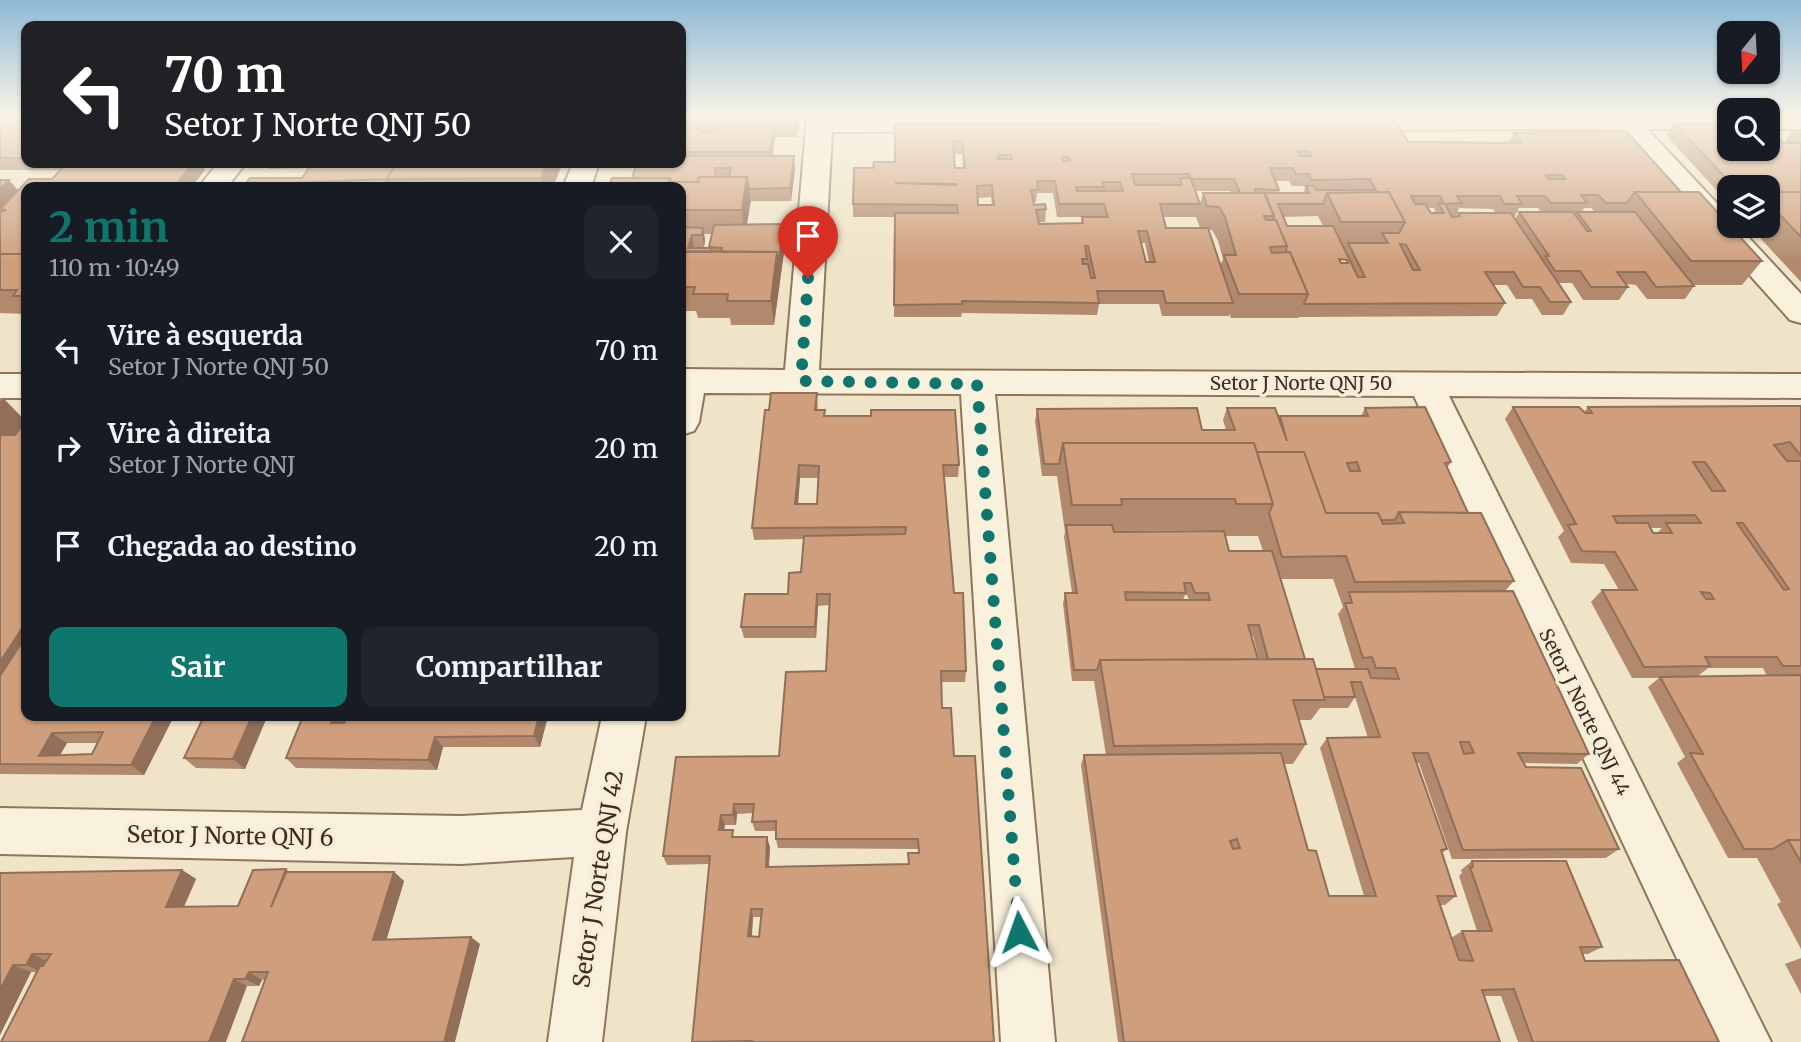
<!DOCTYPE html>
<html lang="pt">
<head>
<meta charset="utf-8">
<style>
  body { margin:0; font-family:Merriweather,serif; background:#20242c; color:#f1f3f6; height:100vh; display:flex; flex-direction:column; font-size:26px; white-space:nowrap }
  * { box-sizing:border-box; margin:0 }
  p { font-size:23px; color:#9ea1a6 }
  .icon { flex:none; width:38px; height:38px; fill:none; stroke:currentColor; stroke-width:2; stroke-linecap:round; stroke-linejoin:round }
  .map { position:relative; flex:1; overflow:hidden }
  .side { position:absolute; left:21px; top:182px; width:665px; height:539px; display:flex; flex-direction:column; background:#171b24; border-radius:14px; box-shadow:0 2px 5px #0004 }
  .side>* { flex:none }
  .top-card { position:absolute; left:21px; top:21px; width:665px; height:147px; border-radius:14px; box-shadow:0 2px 5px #0004; background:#202124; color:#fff; overflow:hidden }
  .needle { width:46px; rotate:198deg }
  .fabs { position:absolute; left:1717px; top:21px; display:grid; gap:14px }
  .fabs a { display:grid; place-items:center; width:63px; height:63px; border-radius:14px; background:#171b24; box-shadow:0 2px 5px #0004; font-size:35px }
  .pin { position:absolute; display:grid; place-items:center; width:60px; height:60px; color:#fff; margin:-72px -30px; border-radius:50% 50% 50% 0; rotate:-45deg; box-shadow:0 0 7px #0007 }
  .pin .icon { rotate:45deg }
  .me { position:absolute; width:77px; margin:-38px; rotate:356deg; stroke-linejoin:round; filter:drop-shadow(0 0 5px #0008) }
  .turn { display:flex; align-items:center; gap:24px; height:147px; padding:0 28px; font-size:32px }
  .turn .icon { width:91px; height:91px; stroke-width:2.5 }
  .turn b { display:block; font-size:49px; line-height:60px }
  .round { display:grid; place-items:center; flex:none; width:74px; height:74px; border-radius:14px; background:#20242c }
  .headline { display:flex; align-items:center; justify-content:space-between; height:119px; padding:0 28px }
  h1 { font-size:42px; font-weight:700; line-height:52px; color:#0f766e }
  .primary-button { display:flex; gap:14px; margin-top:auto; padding:14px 28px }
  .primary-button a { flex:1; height:80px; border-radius:14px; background:#0f766e; color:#fff; font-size:28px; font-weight:700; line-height:80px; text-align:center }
  .primary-button a+a { background:#20242c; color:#f1f3f6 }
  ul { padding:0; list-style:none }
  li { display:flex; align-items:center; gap:21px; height:98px; padding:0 28px }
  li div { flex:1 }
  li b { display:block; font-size:26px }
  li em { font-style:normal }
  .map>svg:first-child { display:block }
</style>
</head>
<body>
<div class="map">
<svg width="1801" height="1042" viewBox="0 0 1801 1042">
  <rect width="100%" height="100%" fill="#f0e4c8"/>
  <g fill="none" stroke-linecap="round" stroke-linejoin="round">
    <defs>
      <path id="street" d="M807 117H1729V129H1647L1729 216V226H1738L1801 294V323L1790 320 1619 129 832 132 819 370 1801 374V398L1449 396 1771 1042H1716L1414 396 995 394 1055 1042H1001L961 394 704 393 699 422 694 431 681 435V369L785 370Z
        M1768 117H1801V129H1768Z
        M218 163H246L227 187H199Z
        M573 163H599L591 187H563Z
        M0 374H26V398H0Z
        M602 716H646L626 832 602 1042H548L574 857 461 864 0 854V808L461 816 582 810Z"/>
    </defs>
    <use href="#street" stroke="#8d765c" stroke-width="4"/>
    <use href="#street" fill="#faf1dc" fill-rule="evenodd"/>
  </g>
  <path fill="#b2896c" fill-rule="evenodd" d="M0 117H26V163H200L205 170 191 187H26V314L0 313V180H9L18 190 29 179H52L60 170H0Z
    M681 117H800L797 137H775L772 156 795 169 791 201H750L747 224 786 237 774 325H731L730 318H698L696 311H681V187L632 178 681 163ZM704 234H712L710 248H694V247H704L705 240Z
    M1674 123 1729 149 1784 143 1793 130H1801V282L1749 226H1768V187H1729V204L1666 135Z
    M895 124 1408 142 1508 143 1514 133 1681 192 1762 261 1742 285H1693L1694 286 1685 299H1647L1636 285 1626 284 1628 287 1619 300H1583L1572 283H1559L1571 302 1563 315H1542L1532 299H1516L1507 285H1493L1505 303 1497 316 1299 317 1298 318H1231L1229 313V316H1162L1159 304H1099L1097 315 962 313 961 317H894L895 217H853V204L873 168 895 162ZM954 154H962L963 168H955ZM1275 181H1289L1292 186H1304L1305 188 1303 193H1278L1279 190ZM1195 191H1230L1231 193H1203L1200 204ZM1037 193H1053L1057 217H1082L1081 223 1039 224V222H1045L1046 209 1034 205 1033 202H1036ZM991 197 992 205H978V198ZM1428 208H1434L1435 211 1434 213H1431ZM1459 208 1493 209 1496 213H1458L1456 217H1452L1456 216ZM1519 208H1538L1541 212H1519L1515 219 1513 216H1515ZM1584 208H1591L1595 212H1582ZM1318 216 1323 226H1287L1283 217ZM1163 217H1196L1200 228H1166ZM1209 230H1212L1218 241 1223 259 1220 266ZM1141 243H1145L1149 262H1146ZM1339 259H1345L1347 263H1341Z
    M265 163H564L561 169H560L553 187H243L302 178 309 168 269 169Z
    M817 393 818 410 825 416 959 465 958 477H944L954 593 966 671 965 682H941L942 708 954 756 994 1042H692L709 864 667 865 663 856 779 756 826 671 829 605 818 606 816 638H744L741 627 788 594 801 572 804 539 754 540 752 528 769 410ZM800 478H819L817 504H798ZM753 813 752 822 755 831H776V839L778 848 918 849V853H908V864L769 867 770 847 736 837 724 830 725 825H736L737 814ZM753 917H761L759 937 752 936Z
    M0 398H3L26 421V716H174L144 775 0 774ZM67 743H98L92 754 60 755Z
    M1801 406V949L1777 904 1781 902 1757 858H1728L1677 763 1685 757 1648 687 1659 678H1632L1591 602 1602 590H1619L1604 564 1571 563 1558 537 1564 531 1505 419 1513 407 1584 412 1588 407ZM1651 528H1662L1657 533H1653ZM1708 668H1763L1767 676H1698Z
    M1227 408 1278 418 1280 416H1361L1365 408 1451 462 1447 468 1468 513 1514 581 1505 591 1589 754 1577 764 1524 763 1526 767 1619 849 1606 858 1452 859 1419 763H1416L1447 849 1442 853 1456 896 1445 905H1440L1451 938 1462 931H1477L1459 876 1462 873 1461 870 1472 861 1602 947 1588 954H1583L1585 961 1719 1042H1518L1501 996H1484L1500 1042H1118L1081 765 1084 755H1106L1094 681H1072L1063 604 1065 593H1072L1064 537 1065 532 1057 476H1042L1035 421 1037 409 1202 430H1226L1223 420ZM1222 530V531L1115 532V531ZM1225 536H1258L1263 551H1229ZM1281 579H1333L1343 607 1338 614 1355 669H1316L1305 659ZM1185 595H1187L1189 600H1183ZM1251 636H1253L1259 659H1258ZM1355 697 1368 738H1327L1320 748 1364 896H1329L1308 850 1284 764H1293L1306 744 1299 720H1311L1320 708H1348Z
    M191 716H548L540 747H443L437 770 296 768 286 758 302 717H267L245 769 196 768 184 758 202 719H195Z
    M286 869 290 872H394L404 881 386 940 480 944 262 980 259 986H247L31 972 0 1035V873L182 870 196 879 184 907 238 906Z
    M1801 958V994L1785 964Z"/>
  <path fill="#916f58" d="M796 117H800L797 137Z
    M774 125 775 138 771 164 770 152Z
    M794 156 795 169 791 201 790 188Z
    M193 163H200L205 170 191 187H174Z
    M546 163H558L560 169 553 187H543L541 178Z
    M747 177 751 201 745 234 742 210Z
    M387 179 391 187H382Z
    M9 180 26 201 6 210 0 209V189Z
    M785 224 786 237 774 325 771 301 777 252Z
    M703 228 705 240 704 247 702 235Z
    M692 235 694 247 691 261 688 248Z
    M3 398 26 422 0 456V402Z
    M799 465 800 478 797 516 795 504Z
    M817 594 818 606 816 638 815 627Z
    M26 622V655L0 691V662Z
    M156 716H174L144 775 131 765Z
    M252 716H266L267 717 245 769 233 759Z
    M334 716H348L341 733 331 723Z
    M539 716H548L540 747 534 736Z
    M52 733 67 743 55 764 39 756Z
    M435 737 443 747 437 770 428 760Z
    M734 804 737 814 736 825 733 815Z
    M721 815 725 825 722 839 719 830Z
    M767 837 770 847 768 875 766 867Z
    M182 870 196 879 180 915 166 907Z
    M394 872 404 881 384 948 373 940Z
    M751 909 753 917 751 943 748 936Z
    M471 937 480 944 455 1042H444Z
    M32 954 49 962 44 973 26 965Z
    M13 965 31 972 0 1035V990Z
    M249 972 262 980 259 986 245 979Z
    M234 979 247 986 226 1042H209Z"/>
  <path fill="#cf9f7d" stroke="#916f58" stroke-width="2" fill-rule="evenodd" d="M0 117H26V158H0Z
    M1396 122 1408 142 1522 143 1514 133 1626 131 1681 192H1635L1627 203H1606L1598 195H1581L1587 203H1551L1545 196H1517L1522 204H1504L1500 196H1457L1462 203 1445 204 1452 217 1460 216 1458 213H1511L1571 302H1550L1540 287H1523L1514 272H1485L1505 303 1304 304 1308 294 1290 252H1287L1286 250 1287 246 1276 220H1273L1274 216 1265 193H1309L1306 186H1314L1316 190H1376L1370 179 1311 180 1309 174H1296L1293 168H1270L1279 190 1255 189 1256 193H1240L1234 179H1191L1200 204H1160L1166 228H1208L1233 303H1166L1163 291H1097L1099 303 962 301V304L894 305 895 213H958L957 205 853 204 854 168H873L874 162H895V124ZM962 141 965 168H955L953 142ZM1298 151H1309L1311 156H1300ZM998 155H1011L1012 159H998ZM1062 157H1069L1070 161H1063ZM1132 174H1189L1191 178H1180L1182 185H1135ZM1546 175H1562L1565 179H1548ZM1037 181H1055L1059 204H1104L1108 217H1082L1083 223 1039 224 1036 210 1046 209 1045 204 1034 205 1031 190 1038 189ZM1103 182H1120L1123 191H1077L1076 187H1104ZM895 183 956 184V185ZM992 185 994 205H978L977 186ZM1389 192 1405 222 1399 233H1382L1388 243H1348L1365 277H1358L1333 226H1287L1278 204H1323L1327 193ZM1411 196H1440L1444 204 1438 203 1444 213H1431L1425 204H1415ZM1138 231H1147L1155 262H1146ZM1400 244 1406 245 1420 270H1413ZM1085 246H1088L1095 278H1091L1088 264H1083L1082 259H1087ZM1339 259 1347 260 1348 263H1341Z
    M1674 123H1729V149H1768V130H1770L1784 143H1801V192H1768V187H1734Z
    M718 125H774L770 152H681V137L682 132 702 128 701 132H717Z
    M1793 130H1801V138Z
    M683 156H794L790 188 749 189 747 177H729L731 168H715L716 177H699L698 182H671L670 178H632L637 163H681Z
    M67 163H193L174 187H26V254H0V212L6 210 0 209 29 179H52Z
    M312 163H396L387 179 296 183 293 187H243L250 178H302Z
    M396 163H546L541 178 387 179Z
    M699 177H747L742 210H681V187H609L612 178H670L668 182H698Z
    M387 179 382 187H293L296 183Z
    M0 180H9L0 189Z
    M1389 192 1405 222H1341L1327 193Z
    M1635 192H1699L1762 261H1691Z
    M1768 192H1801V237L1768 202Z
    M1203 193H1264L1274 216H1264L1266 220H1276L1287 246 1270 247 1272 253 1290 252 1308 294H1239L1224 255H1236L1225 217 1219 207 1207 206Z
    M1519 212H1573L1587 231H1591L1577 212H1635L1694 286 1656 287 1645 272H1617L1628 287H1591L1580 271H1555L1545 256H1549Z
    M785 224 778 263 777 252H721L722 248 709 247 714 225Z
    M681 227 703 228 702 235H692L688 248H711V252H681Z
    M681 251 777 252 771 301H727L728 294H693L695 287H681Z
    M0 254H26V296H13L17 290H0Z
    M771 393H817L815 410H825L824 416H871V410H955L959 465H943L954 593H963L966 671H941L942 708H951L954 756H975L994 1042H752V1041L692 1042 710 856H663L676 757 779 756 786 672 826 671 830 594H817L815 627H741L745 594H788L789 573 801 572 804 536 905 534 906 527 752 528 765 410H769ZM799 465 819 466 817 504H795ZM734 804H754L752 822 776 821V839H918L919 853H908L909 864 766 867 767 837H732L733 830H719L721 815H733ZM751 909H762L759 937 748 936Z
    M1801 406V456L1790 442 1774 445 1787 461H1801V666H1783L1777 657H1705L1710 666 1644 667 1602 590H1637L1615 552 1582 551 1568 525 1576 524 1513 407H1579L1585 413H1592L1588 407ZM1693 462H1705L1725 491H1712ZM1695 515 1701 523H1666L1672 533H1653L1648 523H1617L1613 516ZM1737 523H1743L1789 589 1784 590ZM1701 592 1710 593 1714 599H1706Z
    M1425 407 1451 462 1445 463 1468 513 1399 512 1395 520H1381L1378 513H1326L1304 452H1257L1254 443H1063L1059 464H1044L1037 409 1197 408 1202 430H1235L1227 408H1275L1287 441 1280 416H1368L1365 408ZM1357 462 1360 471H1350L1347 463Z
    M26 421V622L0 662V435H15Z
    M1063 443H1254L1273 504H1236L1235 499H1121L1122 505H1072Z
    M1257 452H1304L1326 513H1378L1383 524 1404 523 1399 512 1481 513 1514 581 1355 582 1346 556 1282 557 1269 513 1273 504Z
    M1066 525H1112L1114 532 1224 531 1229 551H1272L1305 659H1268L1259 625H1248L1258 659 1100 660 1097 670H1074L1065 593H1077ZM1184 583H1191L1195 593H1208L1210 600H1126L1125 592 1186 593Z
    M1513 591 1589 754 1518 753 1526 767 1581 768 1619 849 1463 850 1428 753H1413L1447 849 1441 850 1456 896H1437L1459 960 1473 961 1462 931H1492L1470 867H1473L1472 861H1566L1602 947H1580L1585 961 1679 960 1719 1042H1533L1514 989 1482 990 1500 1042H1124L1084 755 1281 753 1308 850 1316 851 1329 896H1376L1327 738 1380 737 1361 682H1351L1355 697H1324L1316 669H1368L1371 678 1399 679 1395 668H1376L1372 657 1363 658 1345 603H1352L1349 592ZM1460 742H1469L1474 753 1464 754ZM1237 839 1240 848 1233 849 1230 841Z
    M26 636V716H156L131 765 0 764V676ZM103 732 92 754 39 756 52 733Z
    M1313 659 1325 700H1293L1306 744 1114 746 1100 660Z
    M1801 675V840H1788L1773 849H1744L1690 753 1703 754 1660 677Z
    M204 716H252L233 759 184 758Z
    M303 716H334L331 723H344L347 716H539L534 736 435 737 428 760 286 758Z
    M1788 840H1801V862Z
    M286 869 271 907 286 872H394L373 940 471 937 444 1042H242L268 972H249L245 979H234L209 1042H1L40 966H43L51 954H32L26 965H13L0 990V873L182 870 166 907 238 906 253 870Z"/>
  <linearGradient id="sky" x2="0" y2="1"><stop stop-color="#8fbad6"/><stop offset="0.44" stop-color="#f8f3e6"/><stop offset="1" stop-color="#f8f3e6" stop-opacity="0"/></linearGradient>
  <rect width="1801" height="263" fill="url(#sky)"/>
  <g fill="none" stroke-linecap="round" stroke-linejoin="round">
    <path stroke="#0f766e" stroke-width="12" stroke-dasharray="0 21.6" d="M808 278 801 381 977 384 1019 932"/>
  </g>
  <g text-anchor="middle" stroke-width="7" stroke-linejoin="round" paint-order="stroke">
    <g font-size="19" fill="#3d2e20" stroke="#f7eed8">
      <text x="1301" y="390">Setor J Norte QNJ 50</text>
      <text transform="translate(1585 712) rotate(64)" y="7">Setor J Norte QNJ 44</text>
    </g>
    <g font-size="23" fill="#3d2e20" stroke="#f7eed8">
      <text transform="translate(230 836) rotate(1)" y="8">Setor J Norte QNJ 6</text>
      <text transform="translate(598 879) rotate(-81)" y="8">Setor J Norte QNJ 42</text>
    </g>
  </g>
</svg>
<div class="fabs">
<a><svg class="needle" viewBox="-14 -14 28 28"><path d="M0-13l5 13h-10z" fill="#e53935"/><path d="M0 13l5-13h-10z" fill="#9ea1a6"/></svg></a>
<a><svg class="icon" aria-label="search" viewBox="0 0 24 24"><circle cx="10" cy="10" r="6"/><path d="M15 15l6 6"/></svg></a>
<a><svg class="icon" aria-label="layers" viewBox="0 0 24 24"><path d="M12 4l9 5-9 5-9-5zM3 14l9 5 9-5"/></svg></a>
</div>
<div class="pin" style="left:808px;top:278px;background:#d93025"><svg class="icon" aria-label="arrive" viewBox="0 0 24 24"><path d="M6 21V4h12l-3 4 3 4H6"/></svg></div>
<svg class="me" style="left:1019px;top:932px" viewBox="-20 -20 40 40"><path d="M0-17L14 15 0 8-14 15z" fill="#0f766e" stroke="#fff" stroke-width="4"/></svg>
<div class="top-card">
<div class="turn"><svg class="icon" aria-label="left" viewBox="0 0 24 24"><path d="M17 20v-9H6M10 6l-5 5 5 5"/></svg><div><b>70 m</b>Setor J Norte QNJ 50</div></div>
</div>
<section class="side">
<div class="headline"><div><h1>2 min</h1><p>110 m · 10:49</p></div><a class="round"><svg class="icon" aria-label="close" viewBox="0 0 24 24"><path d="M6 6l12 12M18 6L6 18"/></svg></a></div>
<ul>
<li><svg class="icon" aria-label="left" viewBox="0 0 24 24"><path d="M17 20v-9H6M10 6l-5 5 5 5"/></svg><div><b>Vire à esquerda</b><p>Setor J Norte QNJ 50</p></div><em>70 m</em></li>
<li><svg class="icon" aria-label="right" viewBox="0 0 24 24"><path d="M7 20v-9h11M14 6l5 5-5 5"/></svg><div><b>Vire à direita</b><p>Setor J Norte QNJ</p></div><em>20 m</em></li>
<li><svg class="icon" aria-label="arrive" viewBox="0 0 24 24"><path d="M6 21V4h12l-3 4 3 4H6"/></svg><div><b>Chegada ao destino</b></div><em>20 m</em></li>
</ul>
<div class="primary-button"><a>Sair</a><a>Compartilhar</a></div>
</section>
</div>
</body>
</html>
